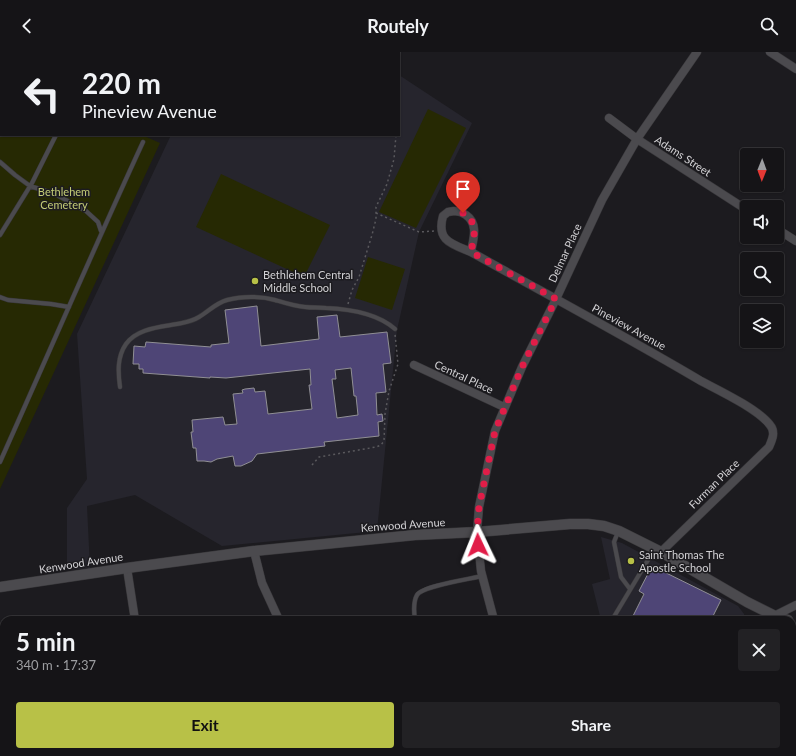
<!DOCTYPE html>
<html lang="en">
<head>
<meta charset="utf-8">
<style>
  body { margin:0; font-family:Lato,sans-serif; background:#222124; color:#f1f3f6; height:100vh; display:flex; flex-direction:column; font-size:15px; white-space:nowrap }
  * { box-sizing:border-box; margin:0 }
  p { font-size:13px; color:#9d9ea1 }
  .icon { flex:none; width:22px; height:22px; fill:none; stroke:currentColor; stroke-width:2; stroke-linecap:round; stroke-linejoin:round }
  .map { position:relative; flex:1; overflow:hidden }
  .sheet { position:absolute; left:0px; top:564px; width:796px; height:140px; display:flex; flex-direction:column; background:#151417; border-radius:12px 12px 0 0; box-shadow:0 1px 3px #0004,0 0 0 1px #343336 }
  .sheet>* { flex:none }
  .guide { position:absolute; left:0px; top:0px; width:400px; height:84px; box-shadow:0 1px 3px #0004,0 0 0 1px #343336; background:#151417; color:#f1f3f6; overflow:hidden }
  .needle { width:26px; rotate:181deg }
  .controls { position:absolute; left:740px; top:96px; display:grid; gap:8px }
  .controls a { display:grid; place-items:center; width:44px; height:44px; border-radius:4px; background:#151417; box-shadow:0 1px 3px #0004,0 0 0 1px #343336; font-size:20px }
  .pin { position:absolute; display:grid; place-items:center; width:34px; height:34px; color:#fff; margin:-41px -17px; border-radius:50% 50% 50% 0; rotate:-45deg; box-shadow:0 0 4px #0007 }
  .pin .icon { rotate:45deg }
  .me { position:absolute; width:44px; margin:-22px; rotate:358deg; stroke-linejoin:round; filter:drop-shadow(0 0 3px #0008) }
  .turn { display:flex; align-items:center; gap:14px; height:84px; padding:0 16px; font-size:18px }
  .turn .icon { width:52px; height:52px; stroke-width:2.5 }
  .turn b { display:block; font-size:28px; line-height:34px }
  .round { display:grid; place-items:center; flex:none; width:42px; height:42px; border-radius:4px; background:#222124 }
  .headline { display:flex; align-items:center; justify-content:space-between; height:68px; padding:0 16px }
  h1 { font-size:24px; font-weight:700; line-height:30px }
  .action { display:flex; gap:8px; margin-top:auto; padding:8px 16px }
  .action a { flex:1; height:46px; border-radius:4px; background:#b8c147; color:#111; font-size:16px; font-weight:700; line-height:46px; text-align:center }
  .action a+a { background:#222124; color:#f1f3f6 }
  header { display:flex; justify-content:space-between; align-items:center; height:52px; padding:0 16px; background:#151417; font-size:18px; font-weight:700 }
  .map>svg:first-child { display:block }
</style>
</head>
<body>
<header><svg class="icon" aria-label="back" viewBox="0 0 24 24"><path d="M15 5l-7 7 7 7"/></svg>Routely<svg class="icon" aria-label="search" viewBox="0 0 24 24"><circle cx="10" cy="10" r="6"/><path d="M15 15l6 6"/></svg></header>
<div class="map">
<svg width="796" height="704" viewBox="0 0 796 704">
  <rect width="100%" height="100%" fill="#1c1b1f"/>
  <path fill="#26252d" d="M399 23 472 71 419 180 397 278 377 479 222 494 135 443 87 454 90 516 67 518V456L87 427 77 282 171 83H399Z
    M601 485 622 491 738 554 744 562V567L743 568H601L592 532 610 527Z"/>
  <path fill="#262903" d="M0 23 1 83H142L160 91 0 437Z
    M428 57 466 76 416 176 379 160Z
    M221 122 330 173 304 225 196 175Z
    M368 205 405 217 392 258 355 246Z"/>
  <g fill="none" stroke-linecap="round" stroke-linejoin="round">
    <path stroke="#473f5a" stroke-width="2.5" d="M239 704 242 700"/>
  </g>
  <path fill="#4e4576" stroke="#908f94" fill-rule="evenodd" d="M257 254 261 294 319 287 317 265 337 263 340 285 387 280 391 311 383 312 386 340 376 341 377 363 382 362 383 369 378 370 379 384 324 390 325 394 257 402 252 409 241 414H235L233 404 217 407 211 410 204 409H197L196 396H193L191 380H193L192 368 223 365 225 373 237 372 233 342 243 341 242 338 245 337 254 336 255 340 265 339 268 362 312 357 309 333H311L310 317 226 326 210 325V326L143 321V317H139V312H133L134 294 145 295 146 290 211 295V293L229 291 225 258ZM351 316 354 344H356L358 363 337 366 332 327H336L335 318Z
    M652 514 721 548 711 568H631L644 542 639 539Z"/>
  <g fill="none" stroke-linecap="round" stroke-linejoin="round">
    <defs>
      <path id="service" d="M0 110 15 123 30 134 55 142 86 159 98 170 101 179
        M0 183 32 131 56 83
        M0 245 8 248 51 252 69 255
        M120 335C118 320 117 305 126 292 138 275 164 275 182 271 187 270 194 268 199 265 209 259 216 251 227 248 242 244 261 244 275 248 285 251 294 254 305 255 312 256 319 255 326 256 349 257 377 261 395 277
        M0 410C48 303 94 196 143 90
        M618 480 614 490 621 525 630 537
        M415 568C414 561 413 550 417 543 422 534 470 527 482 524
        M612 568 654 498
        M792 655 796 653
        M792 697 796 704
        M682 700 683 704
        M768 700 770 704
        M726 703 729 704"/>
      <path id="minor" d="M770 0 796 17
        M609 66 637 87 747 158
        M454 159C459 159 462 160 466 163 479 172 473 188 471 200 452 192 436 189 443 164L448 160Z
        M777 177 796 189
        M471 200C548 243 625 284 701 329 720 339 758 357 770 373 776 380 772 388 769 395L661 500
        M414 313 504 355
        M254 499 262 531 279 568
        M127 516 135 568
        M494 568 481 519 477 480 479 455 495 379 522 315 556 247 602 148 637 87 697 0
        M766 568 796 553
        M0 693 4 692
        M351 700 353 704
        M154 704 155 700
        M479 704 487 700"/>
      <path id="tertiary" d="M0 535 127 516 254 499 415 483 477 480 570 472H588L604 474 619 479 661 500 747 550 775 564 788 568"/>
    </defs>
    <use href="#service" stroke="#38373a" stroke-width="5"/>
    <use href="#minor" stroke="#38373a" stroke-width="9"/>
    <use href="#tertiary" stroke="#38373a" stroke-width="11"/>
    <path stroke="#5a595d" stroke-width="1.5" stroke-dasharray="2 3" stroke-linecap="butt" d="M382 1 383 0
      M376 161 419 180 434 179
      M348 252 352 238 359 225 372 183 376 167V155L387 132 394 107 396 83
      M312 413 319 405 376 395 381 393 384 389 385 362 389 339 398 312 395 282"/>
    <use href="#service" stroke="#4b4a4e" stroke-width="4"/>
    <use href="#minor" stroke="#4b4a4e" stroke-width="8"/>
    <use href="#tertiary" stroke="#4b4a4e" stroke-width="10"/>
  </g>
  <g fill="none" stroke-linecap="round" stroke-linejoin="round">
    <path stroke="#e11d48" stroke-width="7" stroke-dasharray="0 12.6" d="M463 161C479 171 474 184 471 200L556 247 522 315 495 379 479 455 477 480 478 493"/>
  </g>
  <g fill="#b8c147" stroke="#1c1b1f" stroke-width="1.5">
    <circle cx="255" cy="229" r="4"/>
    <circle cx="631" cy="509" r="4"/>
  </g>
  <g text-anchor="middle" stroke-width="3" stroke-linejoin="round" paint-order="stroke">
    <g font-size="11" fill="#d2d1d4" stroke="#1c1b1f">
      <text transform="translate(683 104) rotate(33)" y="4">Adams Street</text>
      <text transform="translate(565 201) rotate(-65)" y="4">Delmar Place</text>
      <text transform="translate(629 275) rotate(29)" y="4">Pineview Avenue</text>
      <text transform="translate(464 325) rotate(25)" y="4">Central Place</text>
      <text transform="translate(714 432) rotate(-44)" y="4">Furman Place</text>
      <text transform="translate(403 473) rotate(-4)" y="4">Kenwood Avenue</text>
      <text transform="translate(81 511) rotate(-9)" y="4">Kenwood Avenue</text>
    </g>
    <g font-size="11" fill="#c4cc76" stroke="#1c1b1f">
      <text x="64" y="144">Bethlehem<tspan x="64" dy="13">Cemetery</tspan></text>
    </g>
    <g font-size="11" fill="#d2d1d4" stroke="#1c1b1f" text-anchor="start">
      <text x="263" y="227">Bethlehem Central<tspan x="263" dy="13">Middle School</tspan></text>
      <text x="639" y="507">Saint Thomas The<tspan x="639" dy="13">Apostle School</tspan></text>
    </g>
  </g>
</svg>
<div class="controls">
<a><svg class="needle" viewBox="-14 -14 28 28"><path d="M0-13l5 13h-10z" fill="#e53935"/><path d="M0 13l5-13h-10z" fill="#9d9ea1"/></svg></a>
<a><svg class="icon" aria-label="sound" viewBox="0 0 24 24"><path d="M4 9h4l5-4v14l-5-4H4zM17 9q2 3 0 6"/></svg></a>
<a><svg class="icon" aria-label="search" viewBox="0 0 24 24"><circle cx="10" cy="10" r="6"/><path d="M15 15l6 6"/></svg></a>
<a><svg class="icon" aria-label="layers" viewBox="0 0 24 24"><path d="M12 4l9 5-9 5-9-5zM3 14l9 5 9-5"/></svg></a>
</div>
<div class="pin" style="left:463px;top:161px;background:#d93025"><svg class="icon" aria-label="arrive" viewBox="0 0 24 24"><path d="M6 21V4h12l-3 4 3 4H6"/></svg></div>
<svg class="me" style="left:478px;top:493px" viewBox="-20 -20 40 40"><path d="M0-17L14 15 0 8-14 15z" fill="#e11d48" stroke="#fff" stroke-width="4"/></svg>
<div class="guide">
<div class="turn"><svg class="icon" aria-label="left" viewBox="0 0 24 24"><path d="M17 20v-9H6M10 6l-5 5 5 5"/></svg><div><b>220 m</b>Pineview Avenue</div></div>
</div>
<section class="sheet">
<div class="headline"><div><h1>5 min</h1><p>340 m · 17:37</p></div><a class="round"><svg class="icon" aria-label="close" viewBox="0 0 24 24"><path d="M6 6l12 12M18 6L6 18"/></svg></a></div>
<div class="action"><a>Exit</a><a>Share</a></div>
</section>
</div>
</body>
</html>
